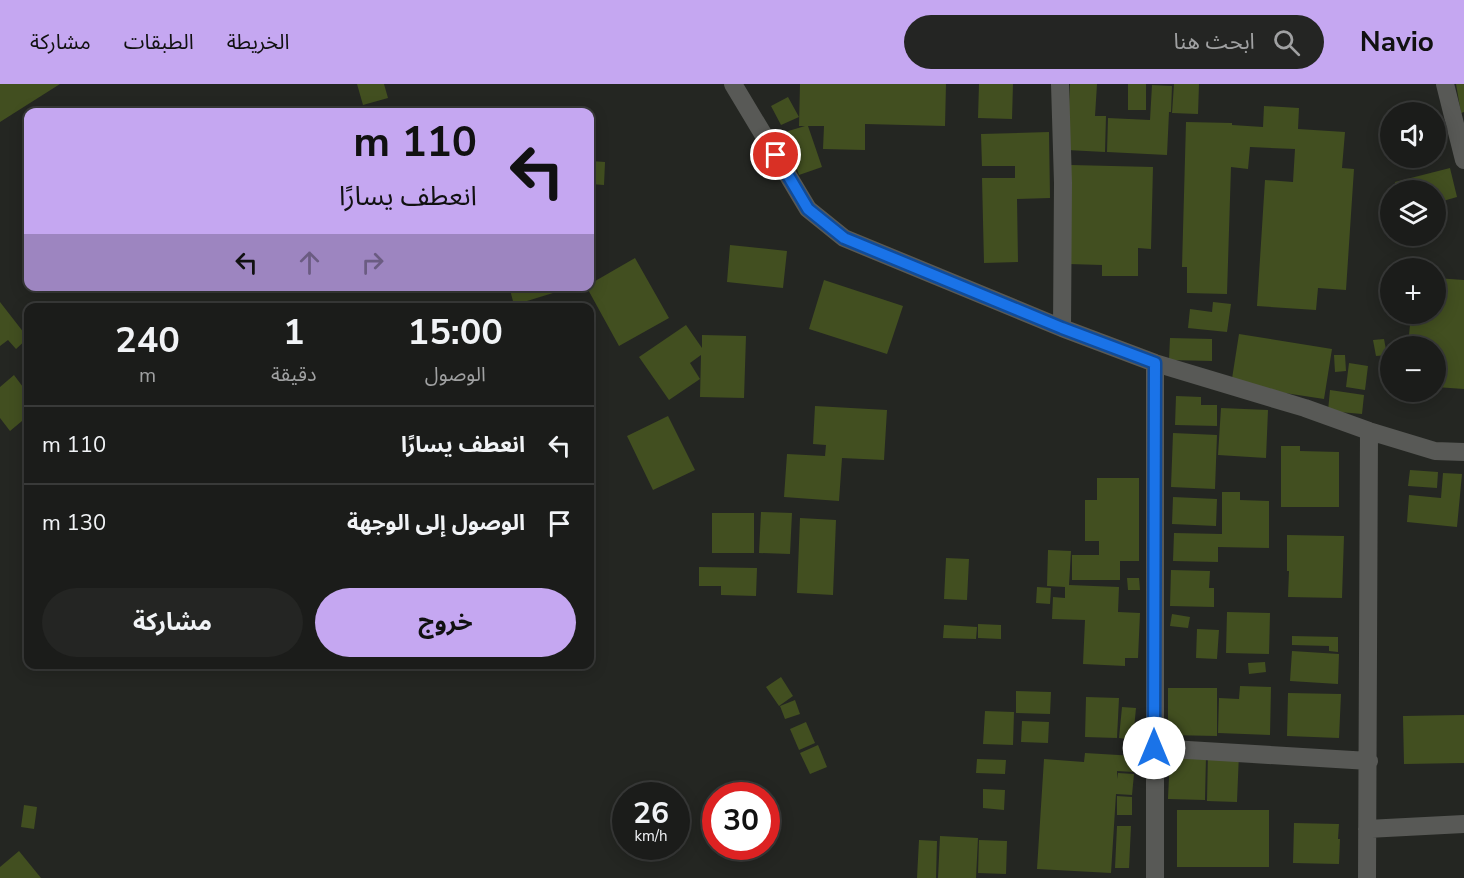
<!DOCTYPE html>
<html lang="ar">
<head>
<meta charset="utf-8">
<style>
  body { margin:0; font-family:"Nunito Sans","Noto Sans Arabic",sans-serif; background:#242523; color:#f1f3f6; direction:rtl; height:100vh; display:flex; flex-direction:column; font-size:22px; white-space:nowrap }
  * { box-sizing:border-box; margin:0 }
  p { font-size:20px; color:#a0a1a2 }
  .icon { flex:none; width:33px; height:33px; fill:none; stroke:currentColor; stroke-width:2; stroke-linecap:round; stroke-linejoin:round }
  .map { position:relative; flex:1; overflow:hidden; direction:ltr }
  .drawer { position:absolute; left:24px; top:219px; width:570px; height:366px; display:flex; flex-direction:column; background:#1b1c1a; border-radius:12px; box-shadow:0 3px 15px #0003,0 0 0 2px #393a39; direction:rtl }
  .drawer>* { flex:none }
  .guide { position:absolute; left:24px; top:24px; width:570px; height:183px; border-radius:12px; box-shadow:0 3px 15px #0003,0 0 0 2px #393a39; direction:rtl; background:#c5a7f1; color:#111; overflow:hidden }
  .fabs { position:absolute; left:1380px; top:18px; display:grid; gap:12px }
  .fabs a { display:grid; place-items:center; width:66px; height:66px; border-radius:50%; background:#1b1c1a; box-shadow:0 3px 15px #0003,0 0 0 2px #393a39; font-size:30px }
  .speed { position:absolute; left:612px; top:698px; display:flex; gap:12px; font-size:30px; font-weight:700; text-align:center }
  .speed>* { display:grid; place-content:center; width:78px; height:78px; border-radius:50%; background:#1b1c1a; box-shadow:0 3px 15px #0003,0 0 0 2px #393a39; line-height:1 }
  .speed small { font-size:15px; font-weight:400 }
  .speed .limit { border:9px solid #d22; background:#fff; color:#111 }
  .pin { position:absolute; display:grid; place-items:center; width:51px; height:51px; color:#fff; margin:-26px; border:3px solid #fff; border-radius:50%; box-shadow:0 2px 6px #0007 }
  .me { position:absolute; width:66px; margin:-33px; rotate:0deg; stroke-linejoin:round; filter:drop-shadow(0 0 4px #0008) }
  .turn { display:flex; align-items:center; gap:21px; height:126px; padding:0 18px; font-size:27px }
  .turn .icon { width:78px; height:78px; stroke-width:2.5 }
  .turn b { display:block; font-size:42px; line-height:51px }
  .lanes { display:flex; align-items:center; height:57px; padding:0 18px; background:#0003; justify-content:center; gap:30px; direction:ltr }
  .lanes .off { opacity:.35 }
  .eta { display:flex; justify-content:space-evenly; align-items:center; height:102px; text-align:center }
  .eta b { font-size:36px; font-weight:700; line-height:42px }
  .button { display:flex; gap:12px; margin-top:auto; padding:12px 18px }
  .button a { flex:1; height:69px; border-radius:36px; background:#c5a7f1; color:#111; font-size:24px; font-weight:700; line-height:69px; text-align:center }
  .button a+a { background:#242523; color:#f1f3f6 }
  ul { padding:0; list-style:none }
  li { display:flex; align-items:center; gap:18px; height:78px; padding:0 18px; border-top:2px solid #393a39 }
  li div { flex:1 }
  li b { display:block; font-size:22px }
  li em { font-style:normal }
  header { display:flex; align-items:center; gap:36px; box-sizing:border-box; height:84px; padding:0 30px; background:#c5a7f1; color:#111 }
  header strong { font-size:28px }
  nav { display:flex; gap:33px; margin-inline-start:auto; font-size:21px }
  .search { width:420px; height:54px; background:#242523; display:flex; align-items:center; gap:15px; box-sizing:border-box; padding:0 21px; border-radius:33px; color:#a0a1a2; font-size:22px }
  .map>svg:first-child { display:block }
</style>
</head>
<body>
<header>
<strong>Navio</strong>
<div class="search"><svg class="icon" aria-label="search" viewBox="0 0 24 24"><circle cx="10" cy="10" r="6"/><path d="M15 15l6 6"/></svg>ابحث هنا</div>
<nav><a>الخريطة</a><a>الطبقات</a><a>مشاركة</a></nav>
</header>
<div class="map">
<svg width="1464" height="794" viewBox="0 0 1464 794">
  <rect width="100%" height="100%" fill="#242622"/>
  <path fill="#424f20" d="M0 0H60L0 38Z
    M357 0H384L388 14 363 21Z
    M800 0H946L945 42 865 40V66L823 65 824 42H808L822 83 799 91 785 48 805 42H799Z
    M979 0H1013L1012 35 978 34Z
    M1070 0H1097L1095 32H1106L1105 68 1067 66Z
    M1128 0H1146V26H1128Z
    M1174 0H1199L1198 30 1172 29Z
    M1456 0H1464V28L1461 29Z
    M1152 1 1172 2 1171 28H1169L1167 71 1107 68 1108 34 1150 36Z
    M788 13 799 33 781 41 771 22Z
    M1264 22 1299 24 1298 45 1345 48 1342 84 1354 85 1346 206 1318 204 1316 226 1257 222 1265 96 1293 98 1295 65 1250 63 1248 85 1231 83 1227 210 1187 209V183H1182L1186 38 1232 39V41L1263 43Z
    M1049 48 1050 114 1017 115 1018 178 984 179 982 94H1015V82H982L981 50Z
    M591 77 605 78 604 101 590 100Z
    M1071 81 1153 83 1151 165 1138 164V192H1102V181L1069 180Z
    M1450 84 1457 113 1436 119V106H1397L1395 98Z
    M730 161 787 167 783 204 727 198Z
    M635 174 669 234 619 262 586 202H590V200Z
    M1436 194 1464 196V305L1436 303V262H1408L1411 230H1436Z
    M824 196 903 222 887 270 809 245Z
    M509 202H552L553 209 514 221Z
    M0 218 28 254 16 265 8 256 0 262Z
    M1213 218 1231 220 1227 248 1188 244 1190 225 1212 228Z
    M686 241 702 264V251L746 252 744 314 700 313 701 271 690 279 700 295 669 316 639 273Z
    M1239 250 1332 265 1324 315 1231 301Z
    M1170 254 1212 255V277L1169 276Z
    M1384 255 1387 271 1376 272 1373 256Z
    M1334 271H1345L1346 287 1335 288Z
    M1349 279 1368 282 1365 306 1346 303Z
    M14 291 23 303 28 298V332L10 347 0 334V303Z
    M1330 306 1364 311 1362 330 1328 327Z
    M1176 312 1201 313V321H1217V342L1175 341Z
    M815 322 887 326 884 376 842 374 839 417 784 413 787 370 825 372 826 361 813 360Z
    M1221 324 1268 326 1266 374 1218 371Z
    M668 332 695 386 653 406 627 352Z
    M1173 349 1217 351 1215 405 1171 403Z
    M1281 362H1300V367L1339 368V423H1281Z
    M1410 386 1438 388 1437 404 1408 402Z
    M1443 389 1462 390 1457 443 1407 438 1409 411 1441 414Z
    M1097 394H1139V477H1120V496H1072V471H1099V457H1085V416H1097Z
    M1222 408H1240V416L1269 417V464L1218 463V478L1173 477 1174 449 1222 450Z
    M1173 413 1217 415 1216 442 1172 440Z
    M761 428 792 429 790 470 759 469Z
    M712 429H754V469H712Z
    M800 434 836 436 833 511 797 509Z
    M1287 451 1344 452 1342 514 1288 513 1289 487H1287Z
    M1048 466 1071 467 1069 501 1119 503 1118 528 1140 529 1138 574H1125V582L1083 580 1085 536 1052 535 1053 513 1065 514V503L1047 502Z
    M946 474 969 475 967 516 944 515Z
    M699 483 757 484 756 512 721 511V502H699Z
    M1171 486 1210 487 1209 504H1214V523L1170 522Z
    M1127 494H1139L1140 506H1128Z
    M1037 503 1051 504 1050 520 1036 519Z
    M1227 528 1270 529 1269 570 1226 569Z
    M1172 530 1190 533 1188 544 1170 542Z
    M978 540 1001 541V555L978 554Z
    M944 541 977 543 976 555 943 554Z
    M1197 545 1219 546 1217 575 1196 574Z
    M1292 552 1338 553V568L1329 567V562L1292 561Z
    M1292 567 1339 570 1338 600 1290 597Z
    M1265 578 1266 588 1249 590 1248 579Z
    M781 593 793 612 779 622 766 603Z
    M1240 602 1271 603 1270 651 1218 649 1219 614 1239 615Z
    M1168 604H1217V652L1168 651Z
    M1016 607 1051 608 1050 630 1016 629Z
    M1288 609 1341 610 1339 654 1287 652Z
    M1086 613 1119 614 1117 654 1085 653Z
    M795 616 800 630 785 635 780 622Z
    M1122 623 1136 624 1133 656 1119 654Z
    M985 627 1014 628 1013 661 983 660Z
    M1464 631V679L1404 680 1403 632Z
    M1022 637 1049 638 1048 659 1021 658Z
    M806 638 815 659 799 666 790 645Z
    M818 661 827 683 810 690 800 669Z
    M1208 668 1239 669 1237 718 1207 717Z
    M1085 669 1135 672 1134 688 1117 687V695L1118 689 1134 690 1132 711 1116 710 1111 789 1037 785 1044 675 1084 678Z
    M1170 671 1206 672 1205 716 1168 715Z
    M977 675 1006 676 1005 690 976 689Z
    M983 705 1005 706 1004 726 983 724Z
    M1117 712 1132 713V731H1117Z
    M24 721 37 723 34 745 21 743Z
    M1177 726H1269V783H1177Z
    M1294 739 1339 740 1338 755H1340L1339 780 1293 779Z
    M1117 742H1131L1129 784H1115Z
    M940 752 978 754 976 794H938Z
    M919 756 937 757 936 794H917Z
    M979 756 1007 757 1006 790 978 789Z
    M19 767 41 794H0V783Z"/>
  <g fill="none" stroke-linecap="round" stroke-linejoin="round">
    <path stroke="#585956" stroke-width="18" d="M733 0 808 125 844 154 1062 244 1155 279 1305 324 1369 347 1435 367 1464 368
      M1060 0 1063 99 1062 244
      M1445 0 1464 76
      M1154 664 1369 677
      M1367 745 1464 740
      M1155 794V279
      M1367 794 1369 347"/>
  </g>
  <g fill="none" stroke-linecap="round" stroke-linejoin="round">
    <defs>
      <path id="route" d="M776 71 808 125 844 154 1062 244 1155 279 1154 664"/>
    </defs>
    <use href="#route" stroke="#114b97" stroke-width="15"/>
    <use href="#route" stroke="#1a73e8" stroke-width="10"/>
  </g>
</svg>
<div class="fabs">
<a><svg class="icon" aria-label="sound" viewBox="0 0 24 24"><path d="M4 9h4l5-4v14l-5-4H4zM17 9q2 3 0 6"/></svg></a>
<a><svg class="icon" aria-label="layers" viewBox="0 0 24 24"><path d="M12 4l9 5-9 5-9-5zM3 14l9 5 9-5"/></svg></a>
<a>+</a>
<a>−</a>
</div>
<div class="speed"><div>26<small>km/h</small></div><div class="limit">30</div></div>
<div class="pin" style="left:776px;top:71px;background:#d93025"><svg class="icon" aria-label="arrive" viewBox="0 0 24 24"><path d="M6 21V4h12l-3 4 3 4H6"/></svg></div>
<svg class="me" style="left:1154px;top:664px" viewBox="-20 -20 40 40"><circle r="19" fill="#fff"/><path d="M0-13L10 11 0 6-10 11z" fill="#1a73e8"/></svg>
<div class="guide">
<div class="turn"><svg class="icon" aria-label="left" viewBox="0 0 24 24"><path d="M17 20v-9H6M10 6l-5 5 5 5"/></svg><div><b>110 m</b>انعطف يسارًا</div></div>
<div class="lanes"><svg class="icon" aria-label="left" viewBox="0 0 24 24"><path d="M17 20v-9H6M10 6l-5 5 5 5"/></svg><svg class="icon off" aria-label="ahead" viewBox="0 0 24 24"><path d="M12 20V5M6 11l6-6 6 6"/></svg><svg class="icon off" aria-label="right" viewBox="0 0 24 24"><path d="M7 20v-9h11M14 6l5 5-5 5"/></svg></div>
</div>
<section class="drawer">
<div class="eta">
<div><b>15:00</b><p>الوصول</p></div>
<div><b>1</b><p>دقيقة</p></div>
<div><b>240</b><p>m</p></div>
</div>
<ul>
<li><svg class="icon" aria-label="left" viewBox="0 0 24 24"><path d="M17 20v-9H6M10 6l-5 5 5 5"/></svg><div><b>انعطف يسارًا</b></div><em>110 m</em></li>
<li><svg class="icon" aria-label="arrive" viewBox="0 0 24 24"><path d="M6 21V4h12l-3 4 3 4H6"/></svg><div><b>الوصول إلى الوجهة</b></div><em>130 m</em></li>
</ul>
<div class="button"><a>خروج</a><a>مشاركة</a></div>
</section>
</div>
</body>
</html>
